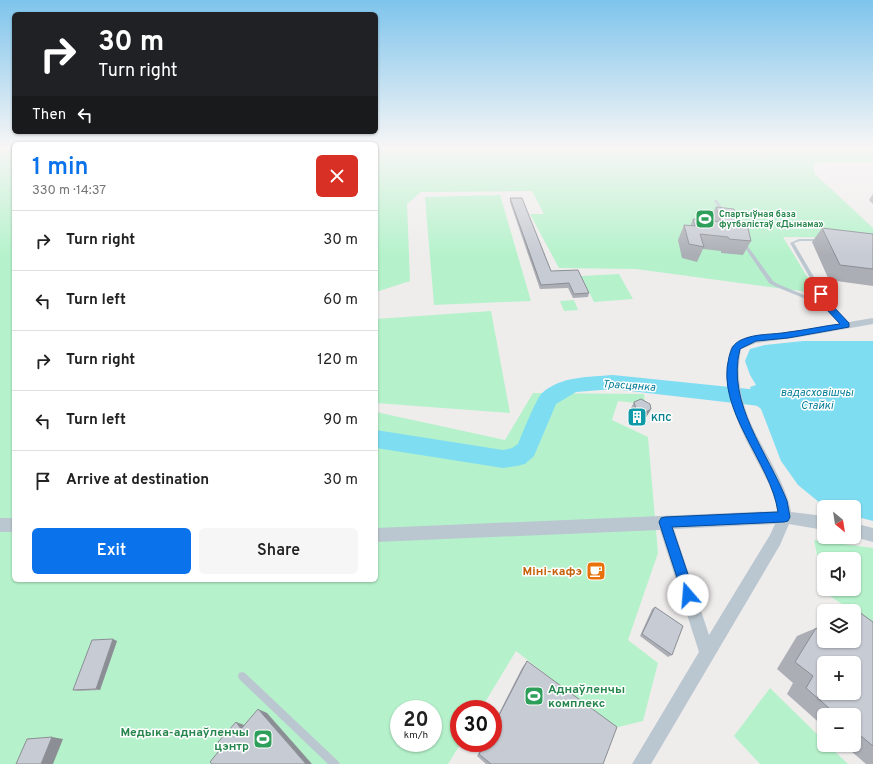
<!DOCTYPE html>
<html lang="en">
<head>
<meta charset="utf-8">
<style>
  body { margin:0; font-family:Overpass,sans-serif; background:#f6f6f6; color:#222; height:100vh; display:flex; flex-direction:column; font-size:15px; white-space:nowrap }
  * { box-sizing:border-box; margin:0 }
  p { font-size:13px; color:#767676 }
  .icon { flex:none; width:22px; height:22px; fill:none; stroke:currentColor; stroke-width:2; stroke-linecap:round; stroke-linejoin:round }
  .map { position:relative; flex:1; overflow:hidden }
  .sheet { position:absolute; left:12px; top:142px; width:366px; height:440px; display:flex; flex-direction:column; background:#fff; border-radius:6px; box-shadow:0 1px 3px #0004 }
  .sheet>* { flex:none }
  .top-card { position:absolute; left:12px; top:12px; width:366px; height:122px; border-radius:6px; box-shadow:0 1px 3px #0004; background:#202124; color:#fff; overflow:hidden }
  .needle { width:26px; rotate:150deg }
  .fabs { position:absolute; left:817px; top:500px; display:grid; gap:8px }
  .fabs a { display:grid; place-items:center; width:44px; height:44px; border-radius:6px; background:#fff; box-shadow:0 1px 3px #0004; font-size:20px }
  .speed { position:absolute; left:390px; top:700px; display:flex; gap:8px; font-size:20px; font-weight:700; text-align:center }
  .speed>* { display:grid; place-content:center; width:52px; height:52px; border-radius:50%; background:#fff; box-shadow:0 1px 3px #0004; line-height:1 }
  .speed small { font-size:10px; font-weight:400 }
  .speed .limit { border:6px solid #d22; background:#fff; color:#111 }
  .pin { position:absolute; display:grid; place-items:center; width:34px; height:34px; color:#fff; margin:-17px; border-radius:8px; box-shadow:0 2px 6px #0006 }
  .me { position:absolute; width:44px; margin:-22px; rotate:342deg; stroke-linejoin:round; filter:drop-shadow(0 0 3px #0008) }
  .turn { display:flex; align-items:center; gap:14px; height:84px; padding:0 20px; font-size:18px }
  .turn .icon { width:52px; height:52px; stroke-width:2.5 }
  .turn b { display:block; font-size:28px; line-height:34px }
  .then { display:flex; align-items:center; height:38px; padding:0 20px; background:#0003; gap:8px; font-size:15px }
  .round { display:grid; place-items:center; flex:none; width:42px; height:42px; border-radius:6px; background:#f6f6f6 }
  .headline { display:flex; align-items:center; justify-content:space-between; height:68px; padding:0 20px }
  h1 { font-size:24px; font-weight:600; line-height:30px; color:#0a72eb }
  .button { display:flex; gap:8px; margin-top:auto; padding:8px 20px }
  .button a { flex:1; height:46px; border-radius:6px; background:#0a72eb; color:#fff; font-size:16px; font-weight:600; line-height:46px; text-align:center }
  .button a+a { background:#f6f6f6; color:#222 }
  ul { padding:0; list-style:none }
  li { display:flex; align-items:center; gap:12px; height:60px; padding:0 20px; border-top:1px solid #e0e0e0 }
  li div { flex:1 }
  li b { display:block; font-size:15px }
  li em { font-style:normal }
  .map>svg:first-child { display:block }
</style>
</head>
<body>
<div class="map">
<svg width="873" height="764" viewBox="0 0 873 764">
  <rect width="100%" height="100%" fill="#efecec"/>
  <path fill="#b5f2cb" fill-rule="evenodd" d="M0 148H14V580H376V412L505 440 533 393 644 394 645 404 618 401 612 420 648 437 658 553 628 640 658 663 643 721 614 728 516 651 481 709H459V743H461L448 764H0ZM399 709H433V743H399Z
    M376 148H873V162L814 163V173L873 228V238L783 237 811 283 808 284 815 293 636 269 559 268 530 214H544L532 191 421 192 407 204 410 281 376 292Z
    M500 195 531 301 434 305 425 197Z
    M619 274 633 299 594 302 581 276Z
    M574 300 578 310 564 311 560 301Z
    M491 311 510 413 376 403V319Z
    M814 540 873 548V624L825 593ZM824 559H854V589H824Z
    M770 688 824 741V745H828L848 764H760L734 736Z"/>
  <path fill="#7fddf2" d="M803 341H873V521L854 516V507H825L798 485 781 461 761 409 755 404 750 387 756 385 750 375 745 361 750 349 765 345Z"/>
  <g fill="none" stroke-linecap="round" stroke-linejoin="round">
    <path fill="#7fddf2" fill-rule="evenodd" d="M613 375 778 392 785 395 788 400 785 405 778 408 613 389 576 392 556 404 534 456 525 464 517 466 503 468 376 448V430L503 450 512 448 518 444C522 434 536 399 542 393 561 376 589 377 613 375Z"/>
    <path fill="#bbc7d0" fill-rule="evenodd" d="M715 200H717L726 213 725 214H723L714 201Z
      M799 239H821L823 240 821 241H800L794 243 831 306 848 324V326H844L828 308 774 286 769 283 741 242 743 241H744L773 281 778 284 825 304 790 243Z
      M242 672 245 673 338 761 340 764H328L239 679 238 676 239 673Z"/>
    <path fill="#bbc7d0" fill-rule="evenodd" d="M873 318V324L800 337 756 343 741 349C733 392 749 423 770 460 778 476 788 493 791 512L824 516V530L789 524 780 545 651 764H632L699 652 660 530 376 542V528L777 511C775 494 766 478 758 463 737 423 721 393 731 347L739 341 756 336 800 330ZM775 524 770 535 709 635 674 529Z
      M0 518H14V532H0Z
      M854 523 873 528V542L854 537Z"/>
  </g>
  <path fill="#abafb5" d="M873 194V204L869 200Z
    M510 198 551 271 589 293 588 297 573 298 568 288 540 289 510 202Z
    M716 207 751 241 743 255 721 253V251L703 249 697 262 682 258 678 240 684 225 690 226 693 219 709 220Z
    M822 228 873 234V286L829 280 812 242Z
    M634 402 651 409 645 419 638 424 631 419 629 412Z
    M848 604 873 622V764H866L844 745H854V715H824V727L787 694 793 683 777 669 797 636 816 628 819 630 824 621V641H854V611H833Z
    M655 607 672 655 668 657 640 636 652 609Z
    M117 641 100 690 78 691 73 690Z
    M527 661 603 764H486L477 756 484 743H493V725L522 668Z"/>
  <path fill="#8b8e94" d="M651 409 645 419 638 424 644 413Z
    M113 639 117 641 100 690 96 689Z
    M258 709 267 713 312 764H306Z
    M236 722 247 726 241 729Z
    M52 737 63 739 53 764H41Z"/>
  <path fill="#c7cbd3" stroke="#8b8e94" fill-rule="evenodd" d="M510 198H522L551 271 578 270 589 293 574 294 569 283 541 285Z
    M716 207 734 209 741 227 748 228 751 241 729 239 728 237 700 234 704 247 689 244 684 225 695 226 693 219 721 222Z
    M822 228 873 234V269L840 265Z
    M641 399 650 404 651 409 644 413 636 409 634 402Z
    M848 604 873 622V746L854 730V715H837L806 688 813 676 795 662 816 628 824 634V641H854V611H844ZM824 663H854V693H824Z
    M655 607 683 626 672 655 642 634Z
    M113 639 96 689 73 690 92 640Z
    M527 661 617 727 603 764H491L479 754 485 743H493V727Z
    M258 709 306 764H212L210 762 222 747 218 742 236 722 241 729Z
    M52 737 41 764H16L27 739Z"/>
  <linearGradient id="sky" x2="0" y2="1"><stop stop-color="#7ec4ec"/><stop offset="0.58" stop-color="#f8f6f6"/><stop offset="1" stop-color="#f8f6f6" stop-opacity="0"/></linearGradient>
  <rect width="873" height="255" fill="url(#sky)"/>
  <path fill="#0a72eb" stroke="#064a99" d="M821 291 824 292 832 305 849 323V327L788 338 756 341 740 349C726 403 768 453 787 501L790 517 788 521 784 522 672 527 695 595 693 599 688 601 684 599 659 522 661 518 665 517 778 512C771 462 715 410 729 357 731 349 733 344 741 340 756 333 773 335 789 332 806 330 823 326 840 324L826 309 817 294Z"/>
  <defs>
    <symbol id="stadium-square" viewBox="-11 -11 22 22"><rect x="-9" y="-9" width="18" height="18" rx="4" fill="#2e9e5b" stroke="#fff"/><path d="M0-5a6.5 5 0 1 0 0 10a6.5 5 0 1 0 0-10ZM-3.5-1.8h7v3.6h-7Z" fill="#fff"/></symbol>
    <symbol id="building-square" viewBox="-11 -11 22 22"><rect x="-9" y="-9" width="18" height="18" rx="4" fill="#0f9aa8" stroke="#fff"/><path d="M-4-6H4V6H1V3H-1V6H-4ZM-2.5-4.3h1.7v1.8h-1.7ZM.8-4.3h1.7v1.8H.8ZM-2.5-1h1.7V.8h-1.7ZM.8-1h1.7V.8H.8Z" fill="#fff"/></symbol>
    <symbol id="cafe-square" viewBox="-11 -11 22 22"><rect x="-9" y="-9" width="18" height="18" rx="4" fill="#e8710a" stroke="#fff"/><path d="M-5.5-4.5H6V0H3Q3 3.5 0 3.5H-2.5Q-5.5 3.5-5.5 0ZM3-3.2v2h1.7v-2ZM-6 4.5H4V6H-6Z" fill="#fff"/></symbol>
  </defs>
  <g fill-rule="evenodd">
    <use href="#stadium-square" x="694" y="208" width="22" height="22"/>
    <use href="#building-square" x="626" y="406" width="22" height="22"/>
    <use href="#cafe-square" x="585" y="560" width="22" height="22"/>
    <use href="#stadium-square" x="523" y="685" width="22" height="22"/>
    <use href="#stadium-square" x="252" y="728" width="22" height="22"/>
  </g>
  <g text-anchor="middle" stroke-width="3" stroke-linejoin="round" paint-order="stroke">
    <g font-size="9" font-weight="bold" fill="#27864d" stroke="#fff" text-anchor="start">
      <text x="719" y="217">Спартыўная база<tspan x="719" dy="10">футбалістаў «Дынама»</tspan></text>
    </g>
    <g font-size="10" font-weight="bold" fill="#0d838f" stroke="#fff" text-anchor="start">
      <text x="651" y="421">КПС</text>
    </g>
    <g font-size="11" font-style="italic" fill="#037d98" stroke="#fff">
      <text transform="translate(629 385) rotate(4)" y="4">Трасцянка</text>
      <text x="817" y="396">вадасховішчы<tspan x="817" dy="13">Стайкі</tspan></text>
    </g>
    <g font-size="12" font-weight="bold" fill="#c56008" stroke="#fff" text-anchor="end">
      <text x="582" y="575">Міні-кафэ</text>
    </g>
    <g font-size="12" font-weight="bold" fill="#27864d" stroke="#fff" text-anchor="start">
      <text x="548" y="693">Аднаўленчы<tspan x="548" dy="14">комплекс</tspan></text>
      <text x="249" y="736" text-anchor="end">Медыка-аднаўленчы<tspan x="249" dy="14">цэнтр</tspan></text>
    </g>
  </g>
</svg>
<div class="fabs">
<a><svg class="needle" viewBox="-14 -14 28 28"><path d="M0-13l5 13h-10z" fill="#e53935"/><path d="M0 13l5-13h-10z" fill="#767676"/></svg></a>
<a><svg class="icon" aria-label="sound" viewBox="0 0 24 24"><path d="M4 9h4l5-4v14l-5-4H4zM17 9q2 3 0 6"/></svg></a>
<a><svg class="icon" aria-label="layers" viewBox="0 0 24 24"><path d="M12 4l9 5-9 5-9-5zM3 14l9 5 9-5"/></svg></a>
<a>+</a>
<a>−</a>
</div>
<div class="speed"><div>20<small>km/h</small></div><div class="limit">30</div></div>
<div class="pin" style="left:821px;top:294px;background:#d93025"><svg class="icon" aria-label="arrive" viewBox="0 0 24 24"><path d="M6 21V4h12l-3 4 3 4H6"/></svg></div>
<svg class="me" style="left:688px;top:595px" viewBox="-20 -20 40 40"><circle r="19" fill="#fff"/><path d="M0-13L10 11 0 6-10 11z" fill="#0a72eb"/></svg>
<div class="top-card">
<div class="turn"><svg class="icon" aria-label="right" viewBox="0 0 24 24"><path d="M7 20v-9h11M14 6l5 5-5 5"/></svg><div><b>30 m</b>Turn right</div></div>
<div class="then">Then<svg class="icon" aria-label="left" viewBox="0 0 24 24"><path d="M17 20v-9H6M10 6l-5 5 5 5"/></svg></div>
</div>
<section class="sheet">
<div class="headline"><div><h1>1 min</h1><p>330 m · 14:37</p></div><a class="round" style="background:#d93025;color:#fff"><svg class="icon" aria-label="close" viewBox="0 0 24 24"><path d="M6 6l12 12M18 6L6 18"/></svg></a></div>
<ul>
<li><svg class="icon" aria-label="right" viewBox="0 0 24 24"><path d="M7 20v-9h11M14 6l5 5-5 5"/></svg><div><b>Turn right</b></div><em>30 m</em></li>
<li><svg class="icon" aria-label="left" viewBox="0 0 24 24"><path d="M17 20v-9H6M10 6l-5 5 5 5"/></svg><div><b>Turn left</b></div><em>60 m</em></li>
<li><svg class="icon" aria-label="right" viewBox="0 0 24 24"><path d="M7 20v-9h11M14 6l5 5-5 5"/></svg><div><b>Turn right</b></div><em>120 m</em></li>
<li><svg class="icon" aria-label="left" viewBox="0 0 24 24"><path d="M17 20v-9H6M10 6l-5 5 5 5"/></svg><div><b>Turn left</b></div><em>90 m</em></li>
<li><svg class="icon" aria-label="arrive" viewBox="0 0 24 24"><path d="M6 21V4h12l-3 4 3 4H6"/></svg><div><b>Arrive at destination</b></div><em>30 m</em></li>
</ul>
<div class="button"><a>Exit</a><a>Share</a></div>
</section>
</div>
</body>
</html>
